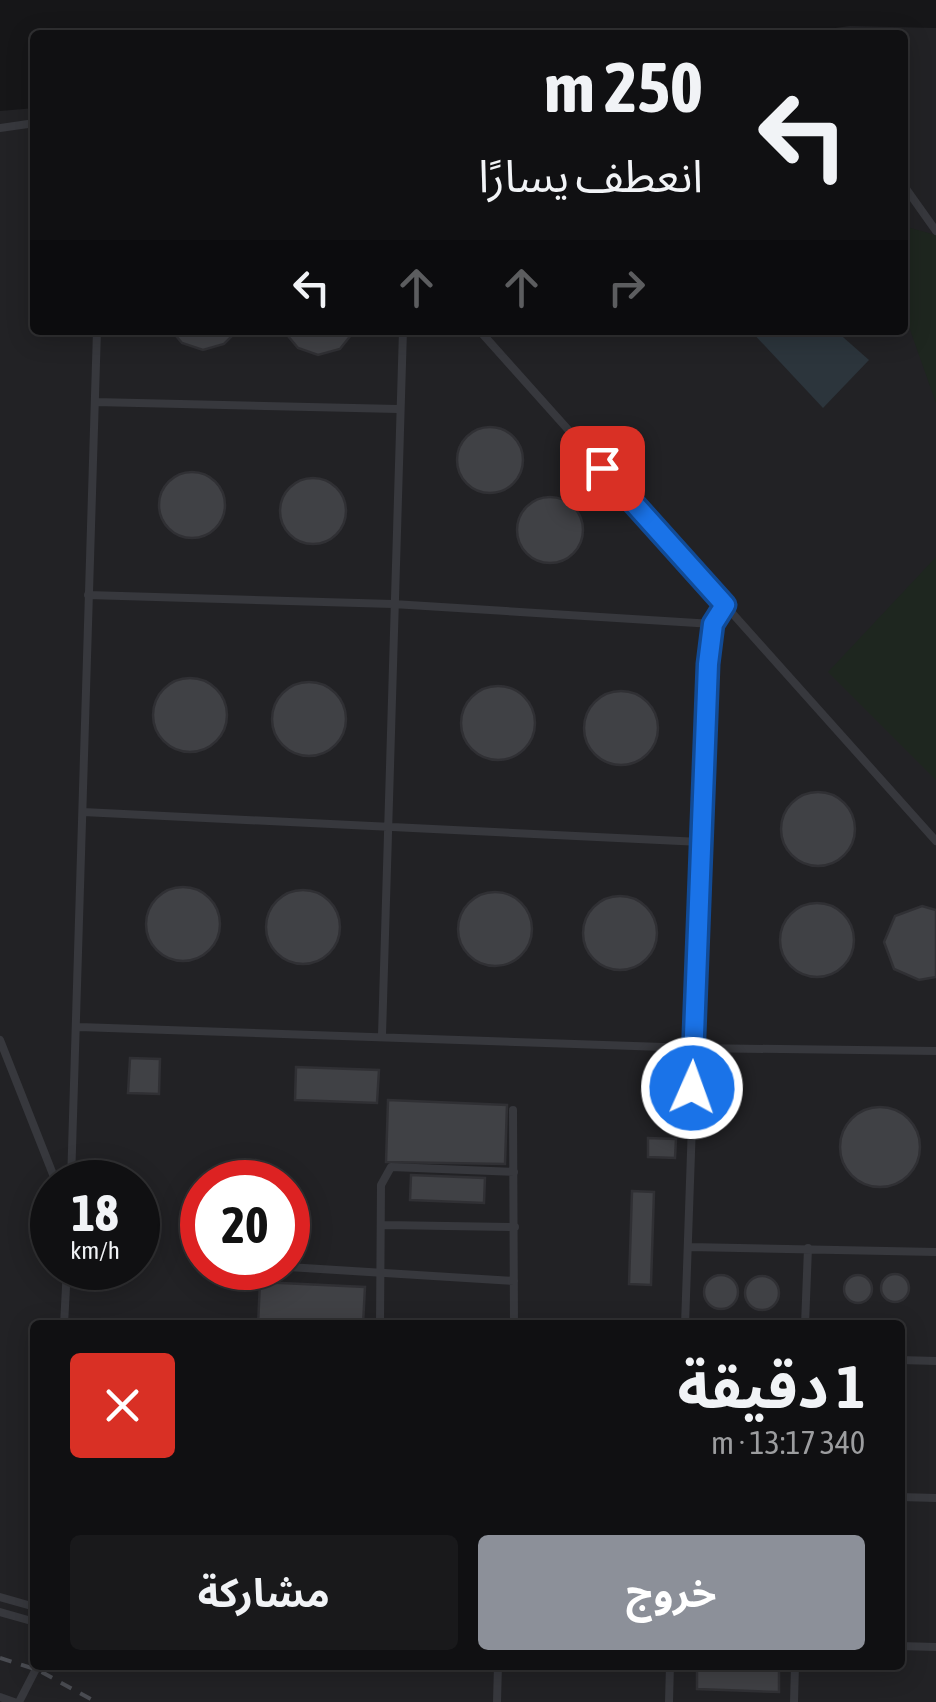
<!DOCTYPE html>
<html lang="ar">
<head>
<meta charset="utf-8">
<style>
  body { margin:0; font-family:"Asap Condensed","Noto Sans Arabic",sans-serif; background:#19191b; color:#f1f3f6; direction:rtl; height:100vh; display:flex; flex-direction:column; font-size:38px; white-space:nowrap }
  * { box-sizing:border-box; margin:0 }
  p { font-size:32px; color:#9c9d9f }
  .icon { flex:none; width:55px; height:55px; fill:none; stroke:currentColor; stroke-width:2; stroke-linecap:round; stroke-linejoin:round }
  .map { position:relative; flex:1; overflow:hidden; direction:ltr }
  .drawer { position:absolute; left:30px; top:1320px; width:875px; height:350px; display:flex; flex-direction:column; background:#101012; border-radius:10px; box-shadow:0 5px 25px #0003,0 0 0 2px #303032; direction:rtl }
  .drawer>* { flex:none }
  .guide { position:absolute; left:30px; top:30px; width:878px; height:305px; border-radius:10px; box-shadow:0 5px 25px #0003,0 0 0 2px #303032; direction:rtl; background:#101012; color:#f1f3f6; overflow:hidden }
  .speed { position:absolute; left:30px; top:1160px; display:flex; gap:20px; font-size:50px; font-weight:700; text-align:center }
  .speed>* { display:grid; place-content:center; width:130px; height:130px; border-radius:50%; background:#101012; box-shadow:0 5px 25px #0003,0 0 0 2px #303032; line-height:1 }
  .speed small { font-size:25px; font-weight:400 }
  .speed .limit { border:15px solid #d22; background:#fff; color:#111 }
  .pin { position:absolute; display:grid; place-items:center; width:85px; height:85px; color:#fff; margin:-42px; border-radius:20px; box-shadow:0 5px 15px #0006 }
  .me { position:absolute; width:110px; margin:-55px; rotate:2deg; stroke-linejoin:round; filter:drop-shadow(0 0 8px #0008) }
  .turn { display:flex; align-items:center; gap:35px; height:210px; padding:0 40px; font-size:45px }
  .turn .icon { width:130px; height:130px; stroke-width:2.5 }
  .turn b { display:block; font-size:70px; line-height:85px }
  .lanes { display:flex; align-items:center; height:95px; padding:0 40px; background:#0003; justify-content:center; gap:50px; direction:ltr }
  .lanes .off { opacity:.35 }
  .round { display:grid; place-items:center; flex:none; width:105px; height:105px; border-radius:10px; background:#19191b }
  .summary { display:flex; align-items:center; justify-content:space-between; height:170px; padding:0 40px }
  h1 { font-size:60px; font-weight:700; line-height:75px }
  .cta { display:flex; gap:20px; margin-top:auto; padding:20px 40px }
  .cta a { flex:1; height:115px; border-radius:10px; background:#8c9099; color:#fff; font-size:40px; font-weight:700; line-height:115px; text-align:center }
  .cta a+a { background:#19191b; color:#f1f3f6 }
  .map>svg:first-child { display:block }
</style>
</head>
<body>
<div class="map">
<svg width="936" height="1702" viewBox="0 0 936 1702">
  <rect width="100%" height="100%" fill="#161618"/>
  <path fill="#222225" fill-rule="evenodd" d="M850 26 936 28V1702H0V111L35 108V330H902V35H783ZM52 1182H138V1268H52ZM202 1182H288V1268H202ZM35 1325H900V1665H35Z"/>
  <path fill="#1e261f" d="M903 226 936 235V403L903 310Z
    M936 557V780L828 672Z"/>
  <path fill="#2c353c" d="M750 330H835L869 360 823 408Z"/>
  <path fill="#404145" stroke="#303034" stroke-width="2.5" d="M171 330H238L224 344 203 350 182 343Z
    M283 330H355L340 349 318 355 298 348Z
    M457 460a33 33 0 1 1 66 0a33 33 0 1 1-66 0Z
    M159 505a33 33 0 1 1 66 0a33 33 0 1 1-66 0Z
    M280 511a33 33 0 1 1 66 0a33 33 0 1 1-66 0Z
    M517 530a33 33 0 1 1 66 0a33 33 0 1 1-66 0Z
    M153 715a37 37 0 1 1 74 0a37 37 0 1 1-74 0Z
    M272 719a37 37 0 1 1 74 0a37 37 0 1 1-74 0Z
    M461 723a37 37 0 1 1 74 0a37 37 0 1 1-74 0Z
    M584 728a37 37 0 1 1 74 0a37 37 0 1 1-74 0Z
    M781 829a37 37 0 1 1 74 0a37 37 0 1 1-74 0Z
    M146 924a37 37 0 1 1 74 0a37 37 0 1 1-74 0Z
    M266 927a37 37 0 1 1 74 0a37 37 0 1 1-74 0Z
    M458 929a37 37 0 1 1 74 0a37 37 0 1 1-74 0Z
    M583 933a37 37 0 1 1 74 0a37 37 0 1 1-74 0Z
    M780 940a37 37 0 1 1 74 0a37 37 0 1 1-74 0Z
    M922 906 936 910V977L919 980 894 969 884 942 895 916Z
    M130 1058 160 1059 159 1094 128 1093Z
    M296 1067 379 1070 377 1103 295 1100Z
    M388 1100 507 1105 505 1164 386 1162Z
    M840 1147a40 40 0 1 1 80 0a40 40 0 1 1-80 0Z
    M648 1138 676 1139 675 1158 648 1157Z
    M411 1175 485 1178 484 1203 410 1200Z
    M632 1191 654 1192 651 1285 629 1284Z
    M881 1288a14 14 0 1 1 28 0a14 14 0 1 1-28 0Z
    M844 1289a14 14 0 1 1 28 0a14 14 0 1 1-28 0Z
    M704 1292a17 17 0 1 1 34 0a17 17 0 1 1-34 0Z
    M745 1293a17 17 0 1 1 34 0a17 17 0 1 1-34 0Z
    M260 1282 365 1287 363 1325H258Z
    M697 1667 779 1670V1692L697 1689Z"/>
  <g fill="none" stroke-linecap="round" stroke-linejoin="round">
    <path stroke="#37383d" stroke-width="8" d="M0 128 35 123
      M902 183 936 231
      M479 330 936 841
      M95 402 398 409
      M88 595 393 604 713 624
      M83 812 701 842
      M79 1027 693 1048 936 1051
      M382 1035 403 330
      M0 1040 56 1182
      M513 1110 514 1325
      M71 1182 97 330
      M384 1225 515 1227
      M689 1247 936 1252
      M288 1267 514 1281
      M64 1325 67 1268
      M384 1325H380L381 1185 391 1167 514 1172
      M685 1325 708 665 713 624 725 605
      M805 1325 808 1248
      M900 1360 936 1361
      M900 1497 936 1498
      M0 1597 35 1607
      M0 1612 35 1622
      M900 1646 936 1647
      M0 1697 14 1702
      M19 1702 38 1665
      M497 1702 498 1665
      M669 1702 670 1665
      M794 1702 795 1665"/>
    <path stroke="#4a4c52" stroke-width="4" stroke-dasharray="12 10" stroke-linecap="butt" d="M0 1658 38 1670 96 1702"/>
  </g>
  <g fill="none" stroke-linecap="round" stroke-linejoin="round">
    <defs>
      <path id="route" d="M602 468 725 605 713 624 708 664 692 1088"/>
    </defs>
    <use href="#route" stroke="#114b97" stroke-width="25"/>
    <use href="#route" stroke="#1a73e8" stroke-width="18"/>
  </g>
</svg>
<div class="speed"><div>18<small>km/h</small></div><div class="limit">20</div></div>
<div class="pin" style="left:602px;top:468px;background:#d93025"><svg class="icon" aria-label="arrive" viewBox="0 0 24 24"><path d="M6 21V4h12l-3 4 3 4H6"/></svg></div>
<svg class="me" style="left:692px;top:1088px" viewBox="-20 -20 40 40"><circle r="17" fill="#1a73e8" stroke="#fff" stroke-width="3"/><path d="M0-11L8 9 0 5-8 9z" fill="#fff"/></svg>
<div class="guide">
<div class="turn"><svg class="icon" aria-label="left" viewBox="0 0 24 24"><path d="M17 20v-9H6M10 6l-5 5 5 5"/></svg><div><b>250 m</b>انعطف يسارًا</div></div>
<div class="lanes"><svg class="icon" aria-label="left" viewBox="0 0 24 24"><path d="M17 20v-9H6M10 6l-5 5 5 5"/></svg><svg class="icon off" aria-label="ahead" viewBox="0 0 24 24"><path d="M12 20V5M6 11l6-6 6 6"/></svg><svg class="icon off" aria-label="ahead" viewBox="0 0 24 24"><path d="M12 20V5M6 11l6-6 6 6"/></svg><svg class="icon off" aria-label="right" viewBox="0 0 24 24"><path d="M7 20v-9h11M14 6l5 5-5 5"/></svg></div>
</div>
<section class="drawer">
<div class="summary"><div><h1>1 دقيقة</h1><p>340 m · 13:17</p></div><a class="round" style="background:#d93025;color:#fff"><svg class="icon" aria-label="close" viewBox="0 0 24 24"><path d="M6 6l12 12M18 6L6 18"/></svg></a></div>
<div class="cta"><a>خروج</a><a>مشاركة</a></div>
</section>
</div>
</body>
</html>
